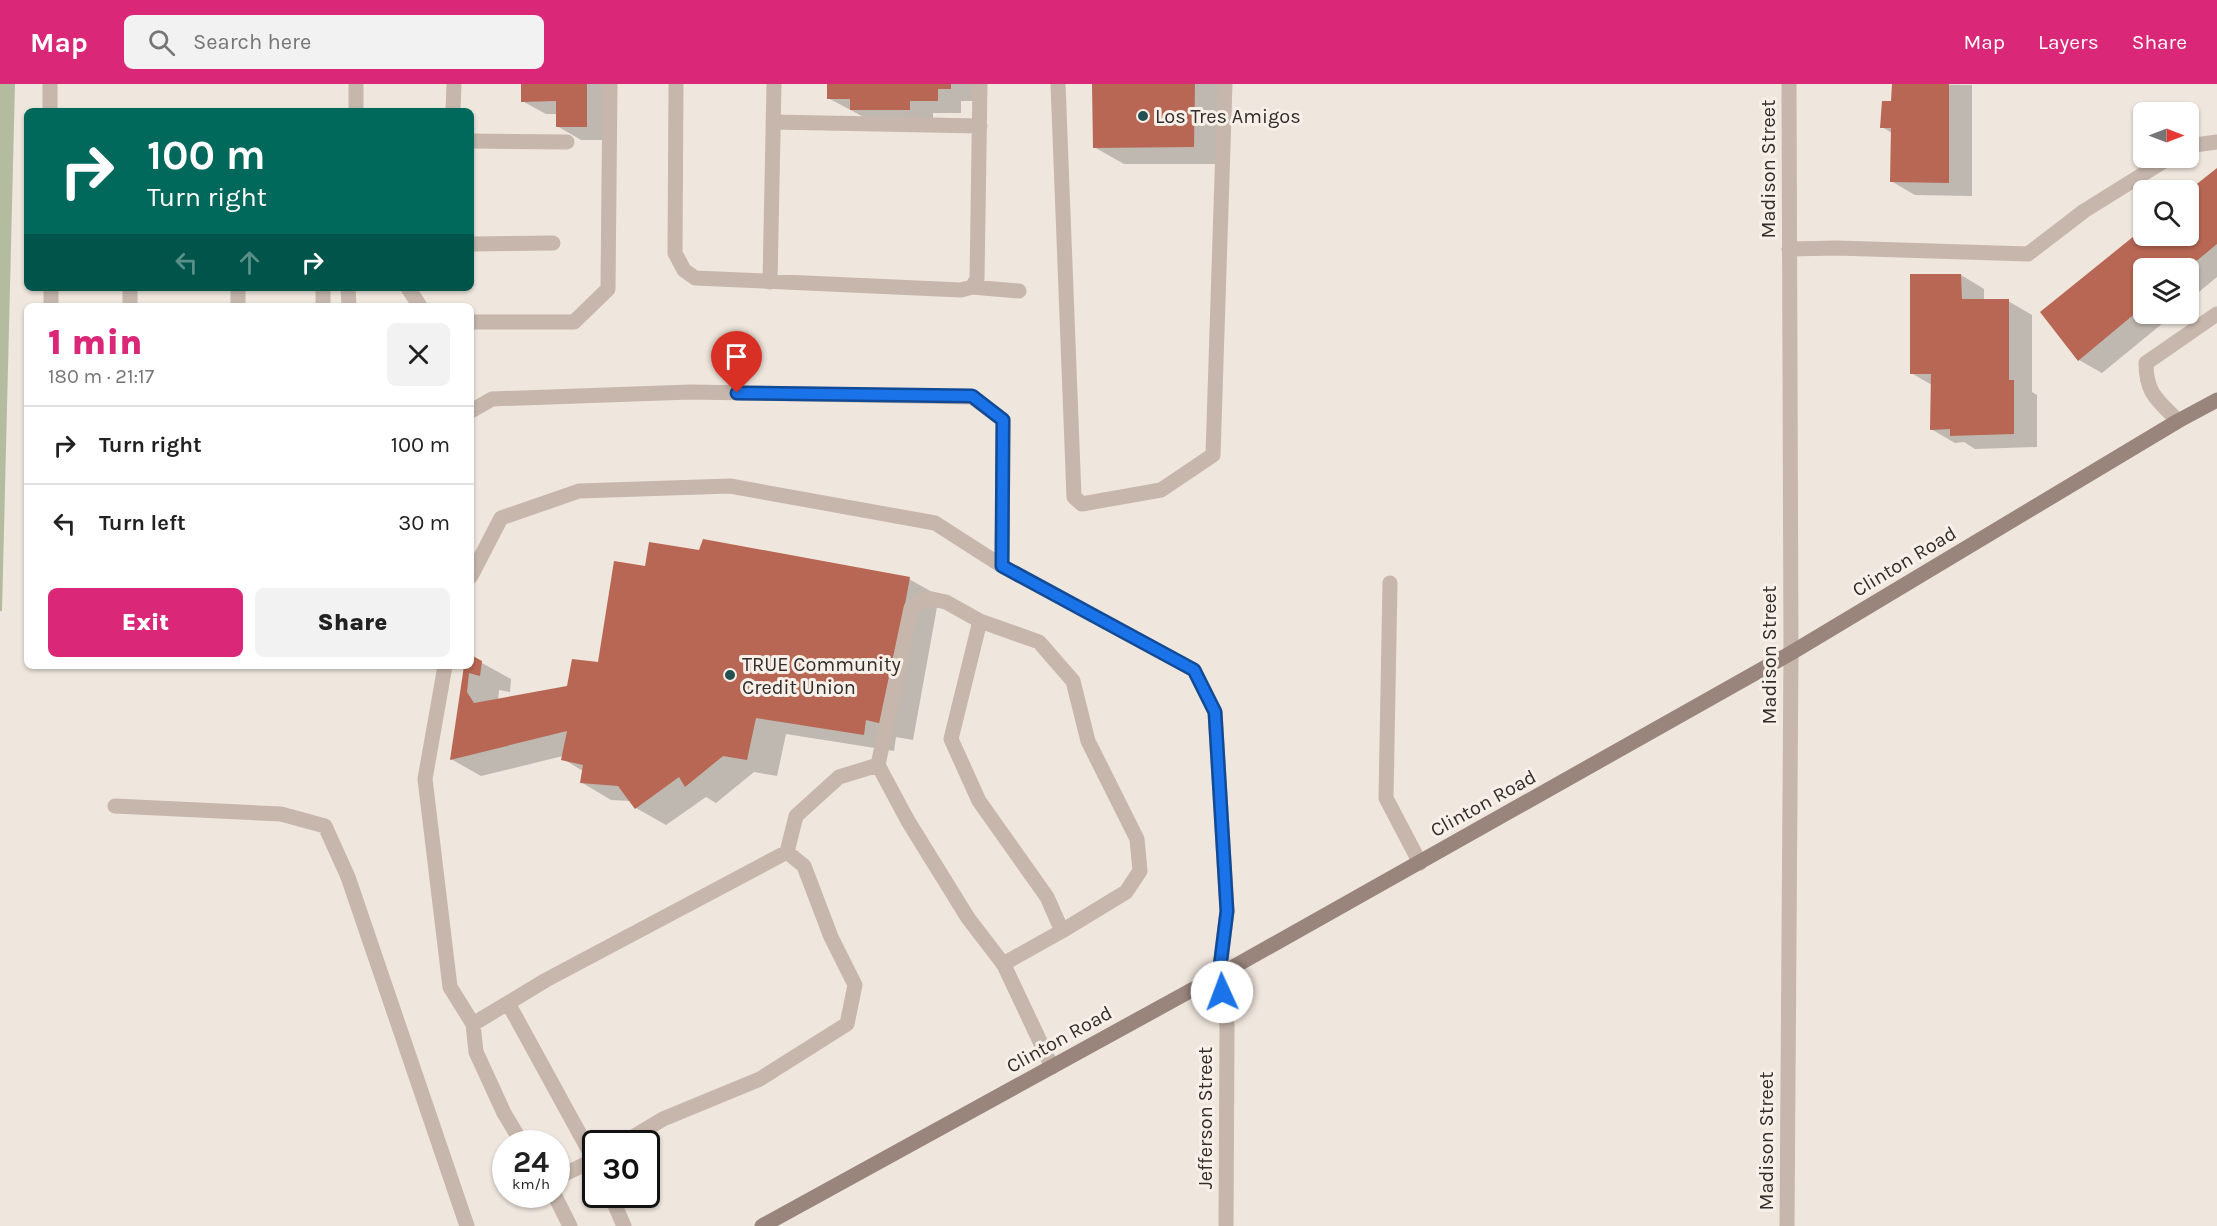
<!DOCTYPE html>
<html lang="en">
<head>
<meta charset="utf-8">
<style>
  body { margin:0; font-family:Karla,sans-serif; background:#f2f2f2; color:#222; height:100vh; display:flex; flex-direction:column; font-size:22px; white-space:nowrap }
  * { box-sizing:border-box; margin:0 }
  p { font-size:20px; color:#767676 }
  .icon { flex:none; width:33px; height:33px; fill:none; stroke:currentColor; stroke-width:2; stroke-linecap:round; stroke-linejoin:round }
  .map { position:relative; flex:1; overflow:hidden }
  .side { position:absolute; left:24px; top:219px; width:450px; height:366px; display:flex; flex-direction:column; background:#fff; border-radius:9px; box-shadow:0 2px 4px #0004 }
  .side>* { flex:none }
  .guide { position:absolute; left:24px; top:24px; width:450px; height:183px; border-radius:9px; box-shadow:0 2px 4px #0004; background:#00695c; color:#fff; overflow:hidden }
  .needle { width:39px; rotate:90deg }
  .buttons { position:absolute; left:2133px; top:18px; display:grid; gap:12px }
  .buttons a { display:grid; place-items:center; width:66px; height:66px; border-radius:9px; background:#fff; box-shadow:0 2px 4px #0004; font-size:30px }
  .speed { position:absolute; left:492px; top:1046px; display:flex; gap:12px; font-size:30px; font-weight:700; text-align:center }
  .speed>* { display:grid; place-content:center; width:78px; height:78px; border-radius:50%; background:#fff; box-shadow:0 2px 4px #0004; line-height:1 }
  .speed small { font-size:15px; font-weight:400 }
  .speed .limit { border:3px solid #111; border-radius:9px; background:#fff; color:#111 }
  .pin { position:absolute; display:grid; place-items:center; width:51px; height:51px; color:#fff; margin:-62px -26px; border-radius:50% 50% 50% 0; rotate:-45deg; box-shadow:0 0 6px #0007 }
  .pin .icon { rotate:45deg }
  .me { position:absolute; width:66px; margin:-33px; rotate:358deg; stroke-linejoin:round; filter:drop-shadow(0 0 4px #0008) }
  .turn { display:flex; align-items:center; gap:21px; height:126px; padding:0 24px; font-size:27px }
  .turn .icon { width:78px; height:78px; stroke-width:2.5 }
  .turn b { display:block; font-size:42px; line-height:51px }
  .lanes { display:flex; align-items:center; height:57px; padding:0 24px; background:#0003; justify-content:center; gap:30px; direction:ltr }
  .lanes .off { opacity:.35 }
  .round { display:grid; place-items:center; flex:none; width:63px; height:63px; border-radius:9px; background:#f2f2f2 }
  .summary { display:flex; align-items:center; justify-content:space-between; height:102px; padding:0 24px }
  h1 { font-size:36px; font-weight:800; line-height:45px; color:#db2777 }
  .primary-button { display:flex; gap:12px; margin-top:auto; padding:12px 24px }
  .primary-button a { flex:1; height:69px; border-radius:9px; background:#db2777; color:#fff; font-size:24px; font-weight:800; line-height:69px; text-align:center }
  .primary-button a+a { background:#f2f2f2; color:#222 }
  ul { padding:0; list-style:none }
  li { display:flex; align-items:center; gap:18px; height:78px; padding:0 24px; border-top:2px solid #e0e0e0 }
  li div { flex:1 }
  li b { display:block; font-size:22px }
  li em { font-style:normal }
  header { display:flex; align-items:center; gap:36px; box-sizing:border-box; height:84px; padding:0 30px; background:#db2777; color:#fff }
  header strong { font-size:28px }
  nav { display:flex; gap:33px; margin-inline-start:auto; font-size:21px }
  .search { width:420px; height:54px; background:#f2f2f2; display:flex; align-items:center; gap:15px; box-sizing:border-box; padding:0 21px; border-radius:9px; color:#767676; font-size:22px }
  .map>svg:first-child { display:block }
</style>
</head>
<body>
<header>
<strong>Map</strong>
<div class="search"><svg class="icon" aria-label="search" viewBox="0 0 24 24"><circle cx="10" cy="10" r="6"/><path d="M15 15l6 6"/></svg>Search here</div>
<nav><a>Map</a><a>Layers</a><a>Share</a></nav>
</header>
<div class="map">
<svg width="2217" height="1142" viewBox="0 0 2217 1142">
  <rect width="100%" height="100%" fill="#efe6dd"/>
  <path fill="#b4bc9f" d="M0 0H15L2 527H0Z"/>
  <path fill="#0003" d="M522 0H610V56H581L557 42V30H546L522 17Z
    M828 0H974V17H961V29H933V39H875L828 14Z
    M1094 0H1225L1224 80H1124L1094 63Z
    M1893 0 1972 1V112L1915 111 1891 97 1892 49 1882 43 1892 19Z
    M2217 86V193L2188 217V184H2144V230H2174L2102 289 2079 276 2144 152H2188Z
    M1961 191 1984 205V217H2008L2032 231V308L2037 311V363L1975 365 1964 358 1955 359 1931 345 1932 301 1911 289Z
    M647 484 909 495 939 512 913 656 896 653 894 667 786 650 777 692 754 688 716 719 706 713 666 741 636 724 631 717 611 716 581 698 583 687 563 675V672L481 692 451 675 466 582H471V573L511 595 510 608 499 606 498 617 568 603 599 579Z"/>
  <path fill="#b76753" d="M521 0H587V43H556V17L521 18Z
    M827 0H951V5H938V17H910V26H850V15H827Z
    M1092 0H1195L1194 63 1093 64Z
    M1892 0H1949V99L1890 98 1891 44H1880L1882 17H1891Z
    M2217 84V160L2188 184H2144V222L2078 277 2040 228 2144 144V152H2188V107Z
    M1910 190H1961L1962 215H2009V296H2014V350L1950 352V345L1930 346 1931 290H1910Z
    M703 455 910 493 883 640 866 636 864 651 756 634 747 676 723 672 685 703 679 693 635 725 618 702 580 699 583 681 561 676 567 647 450 676 464 582H471V571L482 577 480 592 469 589 467 608 474 619 567 602 572 575 598 578 614 477 645 482 649 458 699 466Z"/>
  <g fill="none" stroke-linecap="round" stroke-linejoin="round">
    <path stroke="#c6b6ab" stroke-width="15" d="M50 0V27
      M356 0V27
      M676 0 675 169 684 186 695 194 961 206 972 203 977 195 980 0
      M1058 0 1074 413 1082 420 1161 406 1213 371 1225 0
      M453 27 454 0
      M773 38 980 42
      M471 57 567 58
      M2188 62 2217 58
      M471 160 553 159
      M1789 165 1837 164 2028 170 2084 127 2169 74
      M770 198 774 0
      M972 203 1019 207
      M51 204V222
      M130 204V222
      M323 204V222
      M348 204 349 222
      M408 204 420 222
      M238 222V204
      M471 238H574L608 205 610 0
      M471 327 492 315 690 308 972 313 1003 336 1002 482
      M2178 337C2158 316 2146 310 2146 279L2217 230
      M471 492 501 434 579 407 730 402 935 439 1002 482 1194 586 1215 628 1227 827 1219 891
      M1390 499 1386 714 1420 779
      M445 582 425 695 450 903 473 940
      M878 681 911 524 927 514 946 518 980 537
      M115 722 281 730 325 742 348 793 467 1142
      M787 768 796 732 839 693 878 681 908 737 968 834 1004 881 1052 983
      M1003 880 1062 847 1047 813 979 717 951 655 980 537 1039 558 1073 597 1088 657 1137 755 1140 787 1126 808 1062 847
      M508 919 594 1076 556 1094
      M522 1059 504 1029 476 968 473 940 546 896 787 768 804 782 831 853 855 901 847 940 760 995 663 1035 623 1059
      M554 1110 570 1142
      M610 1110 624 1142"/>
    <path stroke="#c6b6ab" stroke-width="15" d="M1219 891 1227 941 1226 1142
      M1787 1142 1791 569 1789 0"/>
    <path stroke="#99857c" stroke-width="15" d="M762 1142 1219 891 1791 569 2178 337 2217 316"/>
  </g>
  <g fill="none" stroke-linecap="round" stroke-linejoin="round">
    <defs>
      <path id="route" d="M737 309 972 312 1003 336 1002 482 1194 586 1215 628 1227 827 1219 891 1222 908"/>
    </defs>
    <use href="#route" stroke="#114b97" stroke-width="15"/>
    <use href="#route" stroke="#1a73e8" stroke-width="10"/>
  </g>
  <g fill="#245051" stroke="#f7f0e9" stroke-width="2">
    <circle cx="1143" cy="32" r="6"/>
    <circle cx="730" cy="591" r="6"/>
  </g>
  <g text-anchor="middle" stroke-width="6" stroke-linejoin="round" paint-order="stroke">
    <g font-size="20" fill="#342c29" stroke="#f7f0e9" text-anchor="start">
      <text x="1155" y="39">Los Tres Amigos</text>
      <text x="742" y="587">TRUE Community<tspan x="742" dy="23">Credit Union</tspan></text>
    </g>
    <g font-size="20" fill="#342c29" stroke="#f7f0e9">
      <text transform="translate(1768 85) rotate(-90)" y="7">Madison Street</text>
      <text transform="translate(1904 477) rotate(-31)" y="7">Clinton Road</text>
      <text transform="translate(1769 571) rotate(-90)" y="7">Madison Street</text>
      <text transform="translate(1483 719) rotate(-29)" y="7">Clinton Road</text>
      <text transform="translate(1059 955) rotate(-29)" y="7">Clinton Road</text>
      <text transform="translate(1205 1034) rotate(-90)" y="7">Jefferson Street</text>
      <text transform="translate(1766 1057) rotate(-90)" y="7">Madison Street</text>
    </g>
  </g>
</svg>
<div class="buttons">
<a><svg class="needle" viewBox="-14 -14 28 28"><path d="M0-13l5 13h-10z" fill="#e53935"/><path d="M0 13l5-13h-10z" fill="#767676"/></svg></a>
<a><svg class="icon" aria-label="search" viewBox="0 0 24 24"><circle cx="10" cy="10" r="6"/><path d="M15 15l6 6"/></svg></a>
<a><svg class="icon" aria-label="layers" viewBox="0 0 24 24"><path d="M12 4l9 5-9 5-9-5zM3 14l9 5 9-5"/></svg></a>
</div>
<div class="speed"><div>24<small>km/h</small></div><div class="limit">30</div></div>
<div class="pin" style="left:737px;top:309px;background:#d93025"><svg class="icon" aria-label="arrive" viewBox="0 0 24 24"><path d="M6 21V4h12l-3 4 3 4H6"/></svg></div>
<svg class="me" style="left:1222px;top:908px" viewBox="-20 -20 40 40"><circle r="19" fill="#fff"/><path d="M0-13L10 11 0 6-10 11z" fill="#1a73e8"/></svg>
<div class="guide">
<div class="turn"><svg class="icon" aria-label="right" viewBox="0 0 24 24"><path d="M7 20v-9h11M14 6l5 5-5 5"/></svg><div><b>100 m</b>Turn right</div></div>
<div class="lanes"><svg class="icon off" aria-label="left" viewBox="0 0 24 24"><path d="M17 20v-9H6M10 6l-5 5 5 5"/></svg><svg class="icon off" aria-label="ahead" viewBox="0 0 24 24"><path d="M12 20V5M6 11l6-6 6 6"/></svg><svg class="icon" aria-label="right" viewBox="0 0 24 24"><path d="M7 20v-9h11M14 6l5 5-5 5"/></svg></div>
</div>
<section class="side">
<div class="summary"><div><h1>1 min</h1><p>180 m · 21:17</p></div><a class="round"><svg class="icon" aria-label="close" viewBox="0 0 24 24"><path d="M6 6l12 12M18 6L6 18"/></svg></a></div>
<ul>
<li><svg class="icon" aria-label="right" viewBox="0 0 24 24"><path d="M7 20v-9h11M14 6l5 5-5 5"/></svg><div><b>Turn right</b></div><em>100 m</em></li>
<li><svg class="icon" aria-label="left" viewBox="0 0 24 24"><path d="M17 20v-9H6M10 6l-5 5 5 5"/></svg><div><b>Turn left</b></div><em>30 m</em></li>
</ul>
<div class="primary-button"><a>Exit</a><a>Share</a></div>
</section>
</div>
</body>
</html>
